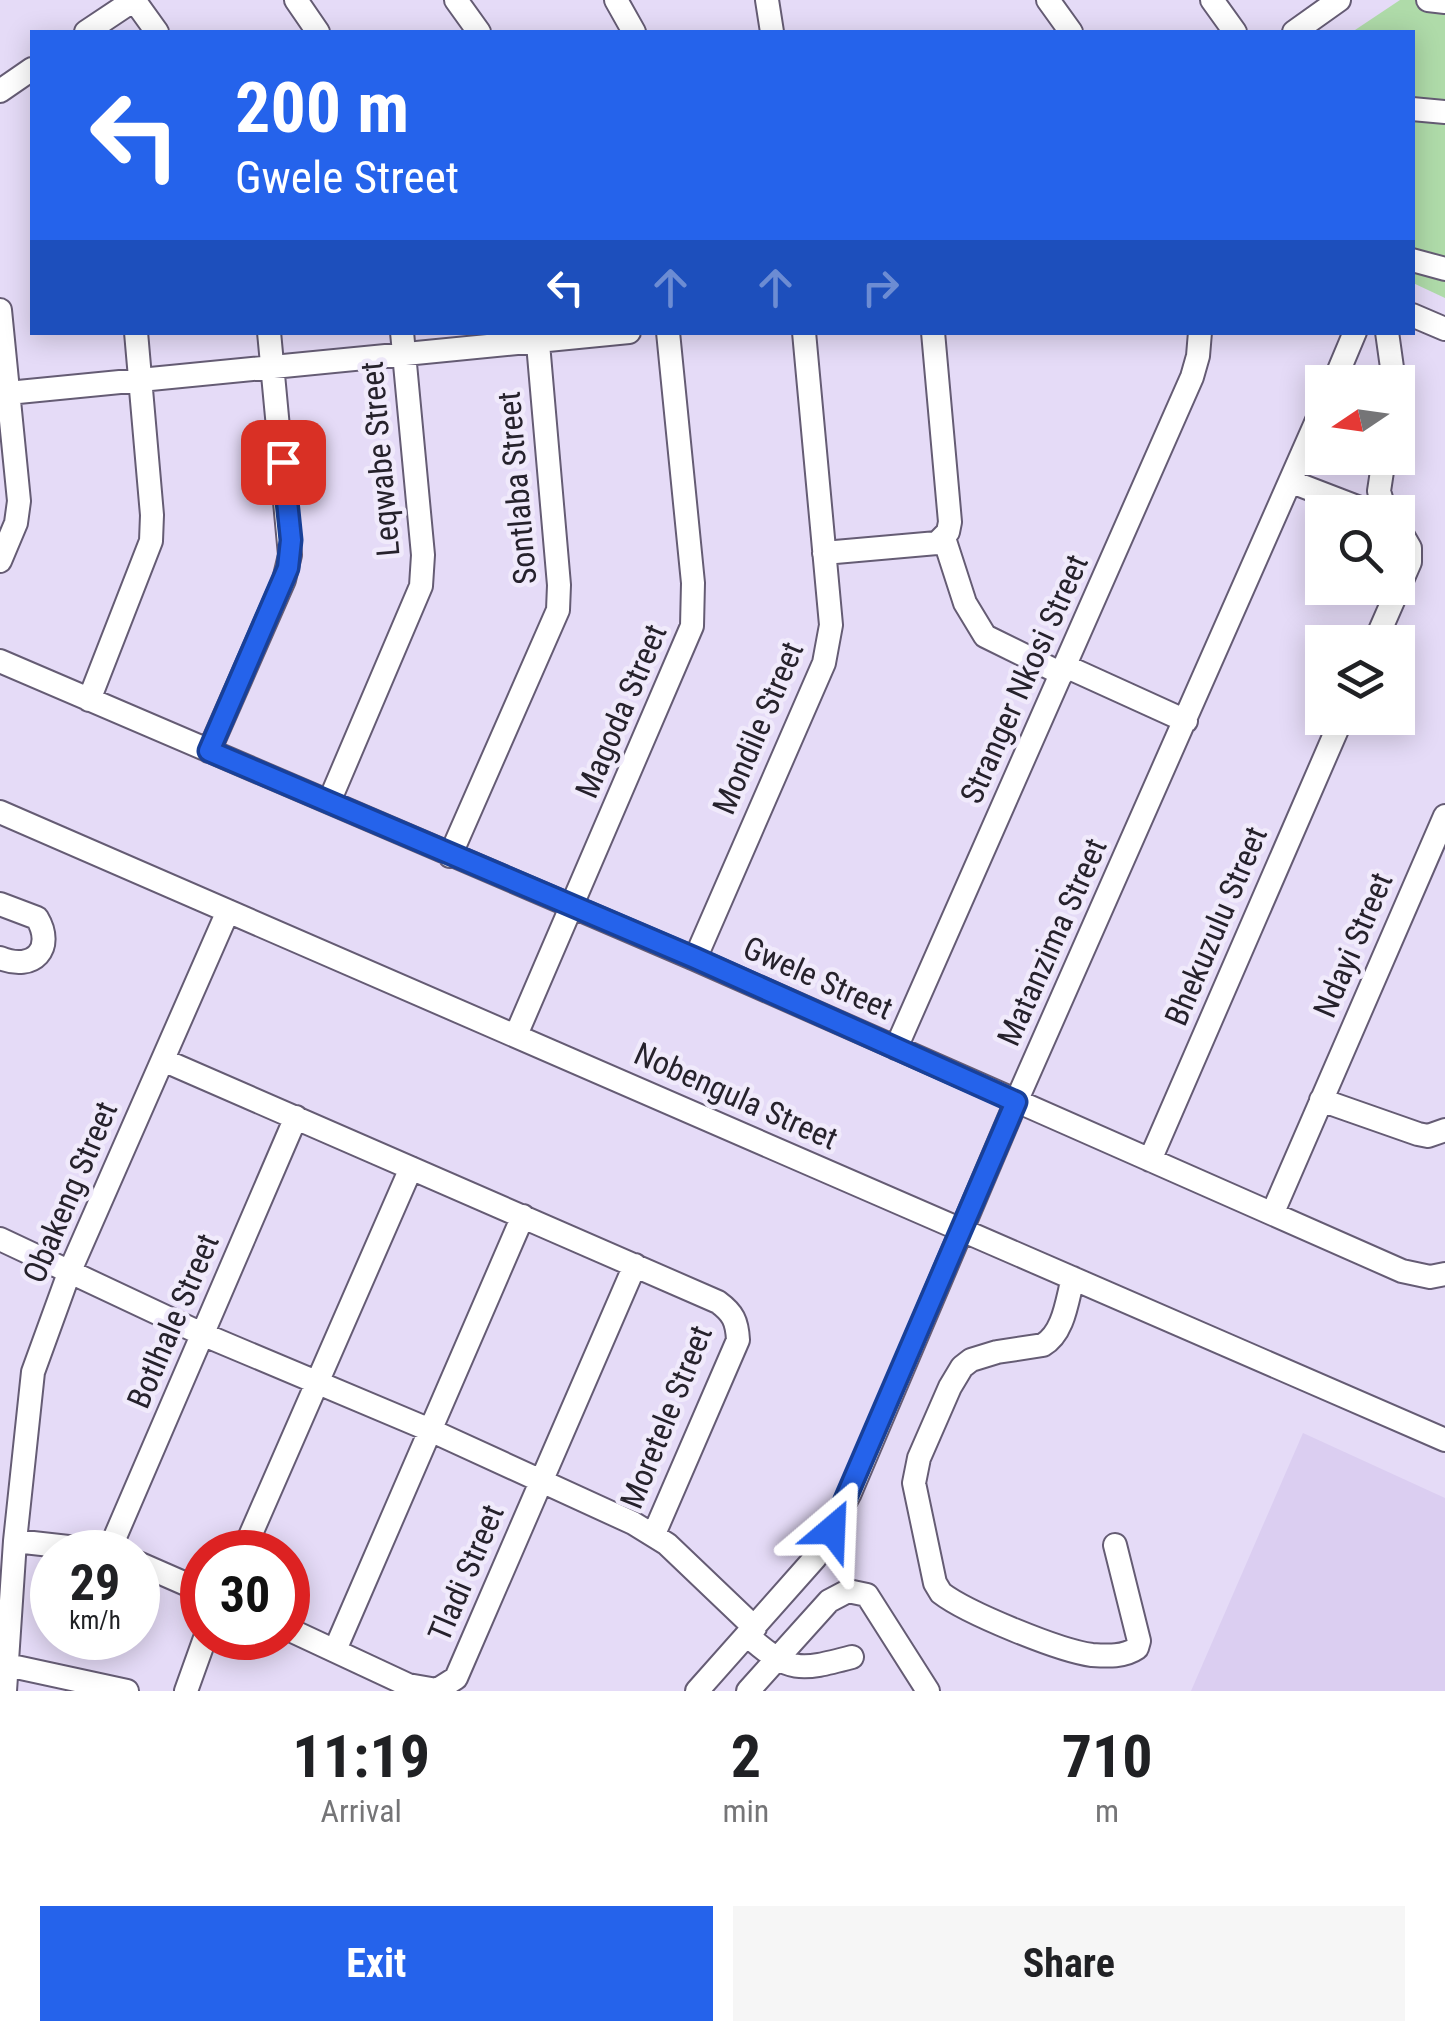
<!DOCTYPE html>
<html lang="en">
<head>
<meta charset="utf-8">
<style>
  body { margin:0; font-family:"Roboto Condensed",sans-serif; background:#f6f6f6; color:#202124; height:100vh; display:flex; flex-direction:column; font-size:38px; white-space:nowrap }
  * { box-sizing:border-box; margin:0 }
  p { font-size:32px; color:#757577 }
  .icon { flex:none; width:55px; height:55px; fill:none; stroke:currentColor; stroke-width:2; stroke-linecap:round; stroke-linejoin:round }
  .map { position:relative; height:1691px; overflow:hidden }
  .sheet { display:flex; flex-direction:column; background:#fff; flex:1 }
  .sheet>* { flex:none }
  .guide { position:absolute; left:30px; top:30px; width:1385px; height:305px; border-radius:0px; box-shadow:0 5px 25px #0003; background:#2563eb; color:#fff; overflow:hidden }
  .needle { width:65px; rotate:257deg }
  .tools { position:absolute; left:1305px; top:365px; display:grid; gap:20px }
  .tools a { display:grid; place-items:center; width:110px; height:110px; border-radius:0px; background:#fff; box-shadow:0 5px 25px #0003; font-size:50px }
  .speed { position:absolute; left:30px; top:1530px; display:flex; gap:20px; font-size:50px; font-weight:700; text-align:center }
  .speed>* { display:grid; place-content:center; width:130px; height:130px; border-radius:50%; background:#fff; box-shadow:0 5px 25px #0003; line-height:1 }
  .speed small { font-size:25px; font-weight:400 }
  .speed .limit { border:15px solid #d22; background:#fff; color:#111 }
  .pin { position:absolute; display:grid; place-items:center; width:85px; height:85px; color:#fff; margin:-42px; border-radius:20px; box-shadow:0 5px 15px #0006 }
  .me { position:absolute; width:110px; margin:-55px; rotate:26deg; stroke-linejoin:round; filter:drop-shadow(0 0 8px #0008) }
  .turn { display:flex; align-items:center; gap:35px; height:210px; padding:0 40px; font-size:45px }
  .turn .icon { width:130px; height:130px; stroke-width:2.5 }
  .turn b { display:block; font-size:70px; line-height:85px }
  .lanes { display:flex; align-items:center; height:95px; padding:0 40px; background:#0003; justify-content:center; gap:50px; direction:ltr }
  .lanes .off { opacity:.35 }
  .eta { display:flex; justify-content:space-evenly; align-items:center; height:170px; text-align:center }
  .eta b { font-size:60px; font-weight:700; line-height:70px }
  .primary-button { display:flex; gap:20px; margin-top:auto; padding:20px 40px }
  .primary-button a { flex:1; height:115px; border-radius:0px; background:#2563eb; color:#fff; font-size:40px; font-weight:700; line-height:115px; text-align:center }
  .primary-button a+a { background:#f6f6f6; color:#202124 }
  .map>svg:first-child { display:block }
</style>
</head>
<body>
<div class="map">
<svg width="1445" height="1691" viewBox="0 0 1445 1691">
  <rect width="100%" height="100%" fill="#e5dbf7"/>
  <path fill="#dbcef1" d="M1303 1433 1445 1498V1691H1191Z"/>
  <path fill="#afdba9" d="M1400 0H1445V298L1413 283 1412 32H1352Z"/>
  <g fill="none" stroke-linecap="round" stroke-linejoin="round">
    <defs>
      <path id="minor" d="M296 0 318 32
        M456 0 479 32
        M616 0 634 32
        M767 0 772 32
        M1048 0 1071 32
        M1212 0 1235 32
        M1428 0 1445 2
        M86 32 134 0 157 32
        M1294 32 1339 0
        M0 91 32 69
        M1412 109 1445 112
        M1412 260 1445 269
        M0 310 19 501 16 523 0 561
        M1412 315 1445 329
        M1387 332 1394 382
        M1334 382 1355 332
        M8 393 629 332
        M1384 458 1379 491 1385 512
        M1292 482 1370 512
        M944 538 965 603 985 636 1062 674
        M824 553 937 543 948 532 950 522 933 332
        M1375 642 1410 562V548L1398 527
        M0 661 695 959 1402 1271 1430 1277 1445 1274
        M1065 666 1186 721
        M89 700 151 541 152 515 136 332
        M209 751 284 580 290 555 269 332
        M329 802 421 586 423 555 402 332
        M0 812 1445 1440
        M450 856 558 610 559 585 537 332
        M0 904 37 918C55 948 34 972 0 958
        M695 959 824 663 831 625 804 332
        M516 1035 692 626 693 583 668 332
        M896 1048 1192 377 1198 356 1200 332
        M163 1060 718 1302C733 1313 737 1321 738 1340L654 1534
        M1321 1100 1418 1134 1428 1136 1445 1130
        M1150 1160 1342 718
        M1273 1212 1445 816
        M0 1239 202 1334 430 1430 633 1523 667 1544 755 1628
        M1073 1278C1067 1300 1064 1333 1043 1345L997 1352 971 1360 962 1367 950 1387 919 1458 914 1483 935 1583 941 1593C967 1613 1060 1651 1092 1655 1108 1656 1124 1657 1137 1648L1139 1641 1115 1545
        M15 1541 113 1552
        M109 1551 296 1117
        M243 1552 411 1168
        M138 1563 202 1591
        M288 1629 408 1685 437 1690 456 1678 635 1265
        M748 1636C790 1673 799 1671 852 1657
        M335 1650 523 1216
        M7 1665 127 1691
        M5 1691 15 1541 33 1372 69 1273 228 911
        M186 1691 205 1638
        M697 1691 815 1558 850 1493 1016 1102 1322 409
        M748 1691 829 1601 848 1591 867 1595 928 1691"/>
    </defs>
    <use href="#minor" stroke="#655c74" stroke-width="26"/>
    <use href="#minor" stroke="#fff" stroke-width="22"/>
  </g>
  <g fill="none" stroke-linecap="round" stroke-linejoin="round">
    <defs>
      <path id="route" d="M283 462 291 540 288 568 209 751 695 958 1016 1102 832 1530"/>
    </defs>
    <use href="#route" stroke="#184099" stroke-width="25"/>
    <use href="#route" stroke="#2563eb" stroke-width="18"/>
  </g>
  <g text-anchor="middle" stroke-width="9" stroke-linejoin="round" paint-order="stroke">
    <g font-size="32" fill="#26222c" stroke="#f0eafb">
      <text transform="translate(380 459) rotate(-95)" y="11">Leqwabe Street</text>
      <text transform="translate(517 488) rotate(-95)" y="11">Sontlaba Street</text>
      <text transform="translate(1024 679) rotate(-66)" y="11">Stranger Nkosi Street</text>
      <text transform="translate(621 711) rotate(-67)" y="11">Magoda Street</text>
      <text transform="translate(758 728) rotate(-67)" y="11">Mondile Street</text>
      <text transform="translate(1216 926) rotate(-67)" y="11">Bhekuzulu Street</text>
      <text transform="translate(1052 942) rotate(-66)" y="11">Matanzima Street</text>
      <text transform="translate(1353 945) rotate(-67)" y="11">Ndayi Street</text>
      <text transform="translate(818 978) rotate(24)" y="11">Gwele Street</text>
      <text transform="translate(736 1096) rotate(24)" y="11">Nobengula Street</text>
      <text transform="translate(70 1192) rotate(-67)" y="11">Obakeng Street</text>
      <text transform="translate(173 1321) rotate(-67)" y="11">Botlhale Street</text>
      <text transform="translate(666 1417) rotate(-68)" y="11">Moretele Street</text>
      <text transform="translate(466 1573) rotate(-67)" y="11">Tladi Street</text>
    </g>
  </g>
</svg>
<div class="tools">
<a><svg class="needle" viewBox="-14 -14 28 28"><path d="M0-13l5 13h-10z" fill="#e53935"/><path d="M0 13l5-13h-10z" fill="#757577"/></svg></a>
<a><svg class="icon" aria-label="search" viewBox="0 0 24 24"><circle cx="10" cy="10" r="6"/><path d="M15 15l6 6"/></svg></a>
<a><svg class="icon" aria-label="layers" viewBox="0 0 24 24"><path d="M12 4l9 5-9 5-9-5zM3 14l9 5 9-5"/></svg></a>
</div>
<div class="speed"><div>29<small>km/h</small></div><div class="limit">30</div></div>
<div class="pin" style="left:283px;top:462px;background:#d93025"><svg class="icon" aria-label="arrive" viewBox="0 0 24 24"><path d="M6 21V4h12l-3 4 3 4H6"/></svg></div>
<svg class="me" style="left:832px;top:1530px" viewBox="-20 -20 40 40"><path d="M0-17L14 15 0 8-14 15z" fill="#2563eb" stroke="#fff" stroke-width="4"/></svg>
<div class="guide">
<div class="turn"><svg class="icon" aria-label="left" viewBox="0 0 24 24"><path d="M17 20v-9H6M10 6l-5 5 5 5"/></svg><div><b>200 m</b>Gwele Street</div></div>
<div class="lanes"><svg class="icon" aria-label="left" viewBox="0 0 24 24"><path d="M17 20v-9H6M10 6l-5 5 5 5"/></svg><svg class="icon off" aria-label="ahead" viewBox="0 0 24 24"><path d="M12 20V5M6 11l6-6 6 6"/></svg><svg class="icon off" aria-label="ahead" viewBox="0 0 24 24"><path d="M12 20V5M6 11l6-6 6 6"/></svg><svg class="icon off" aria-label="right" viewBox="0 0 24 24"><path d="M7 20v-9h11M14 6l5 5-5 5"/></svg></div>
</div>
</div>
<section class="sheet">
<div class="eta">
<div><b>11:19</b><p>Arrival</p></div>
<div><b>2</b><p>min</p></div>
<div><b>710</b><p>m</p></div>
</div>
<div class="primary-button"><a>Exit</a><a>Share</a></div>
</section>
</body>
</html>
